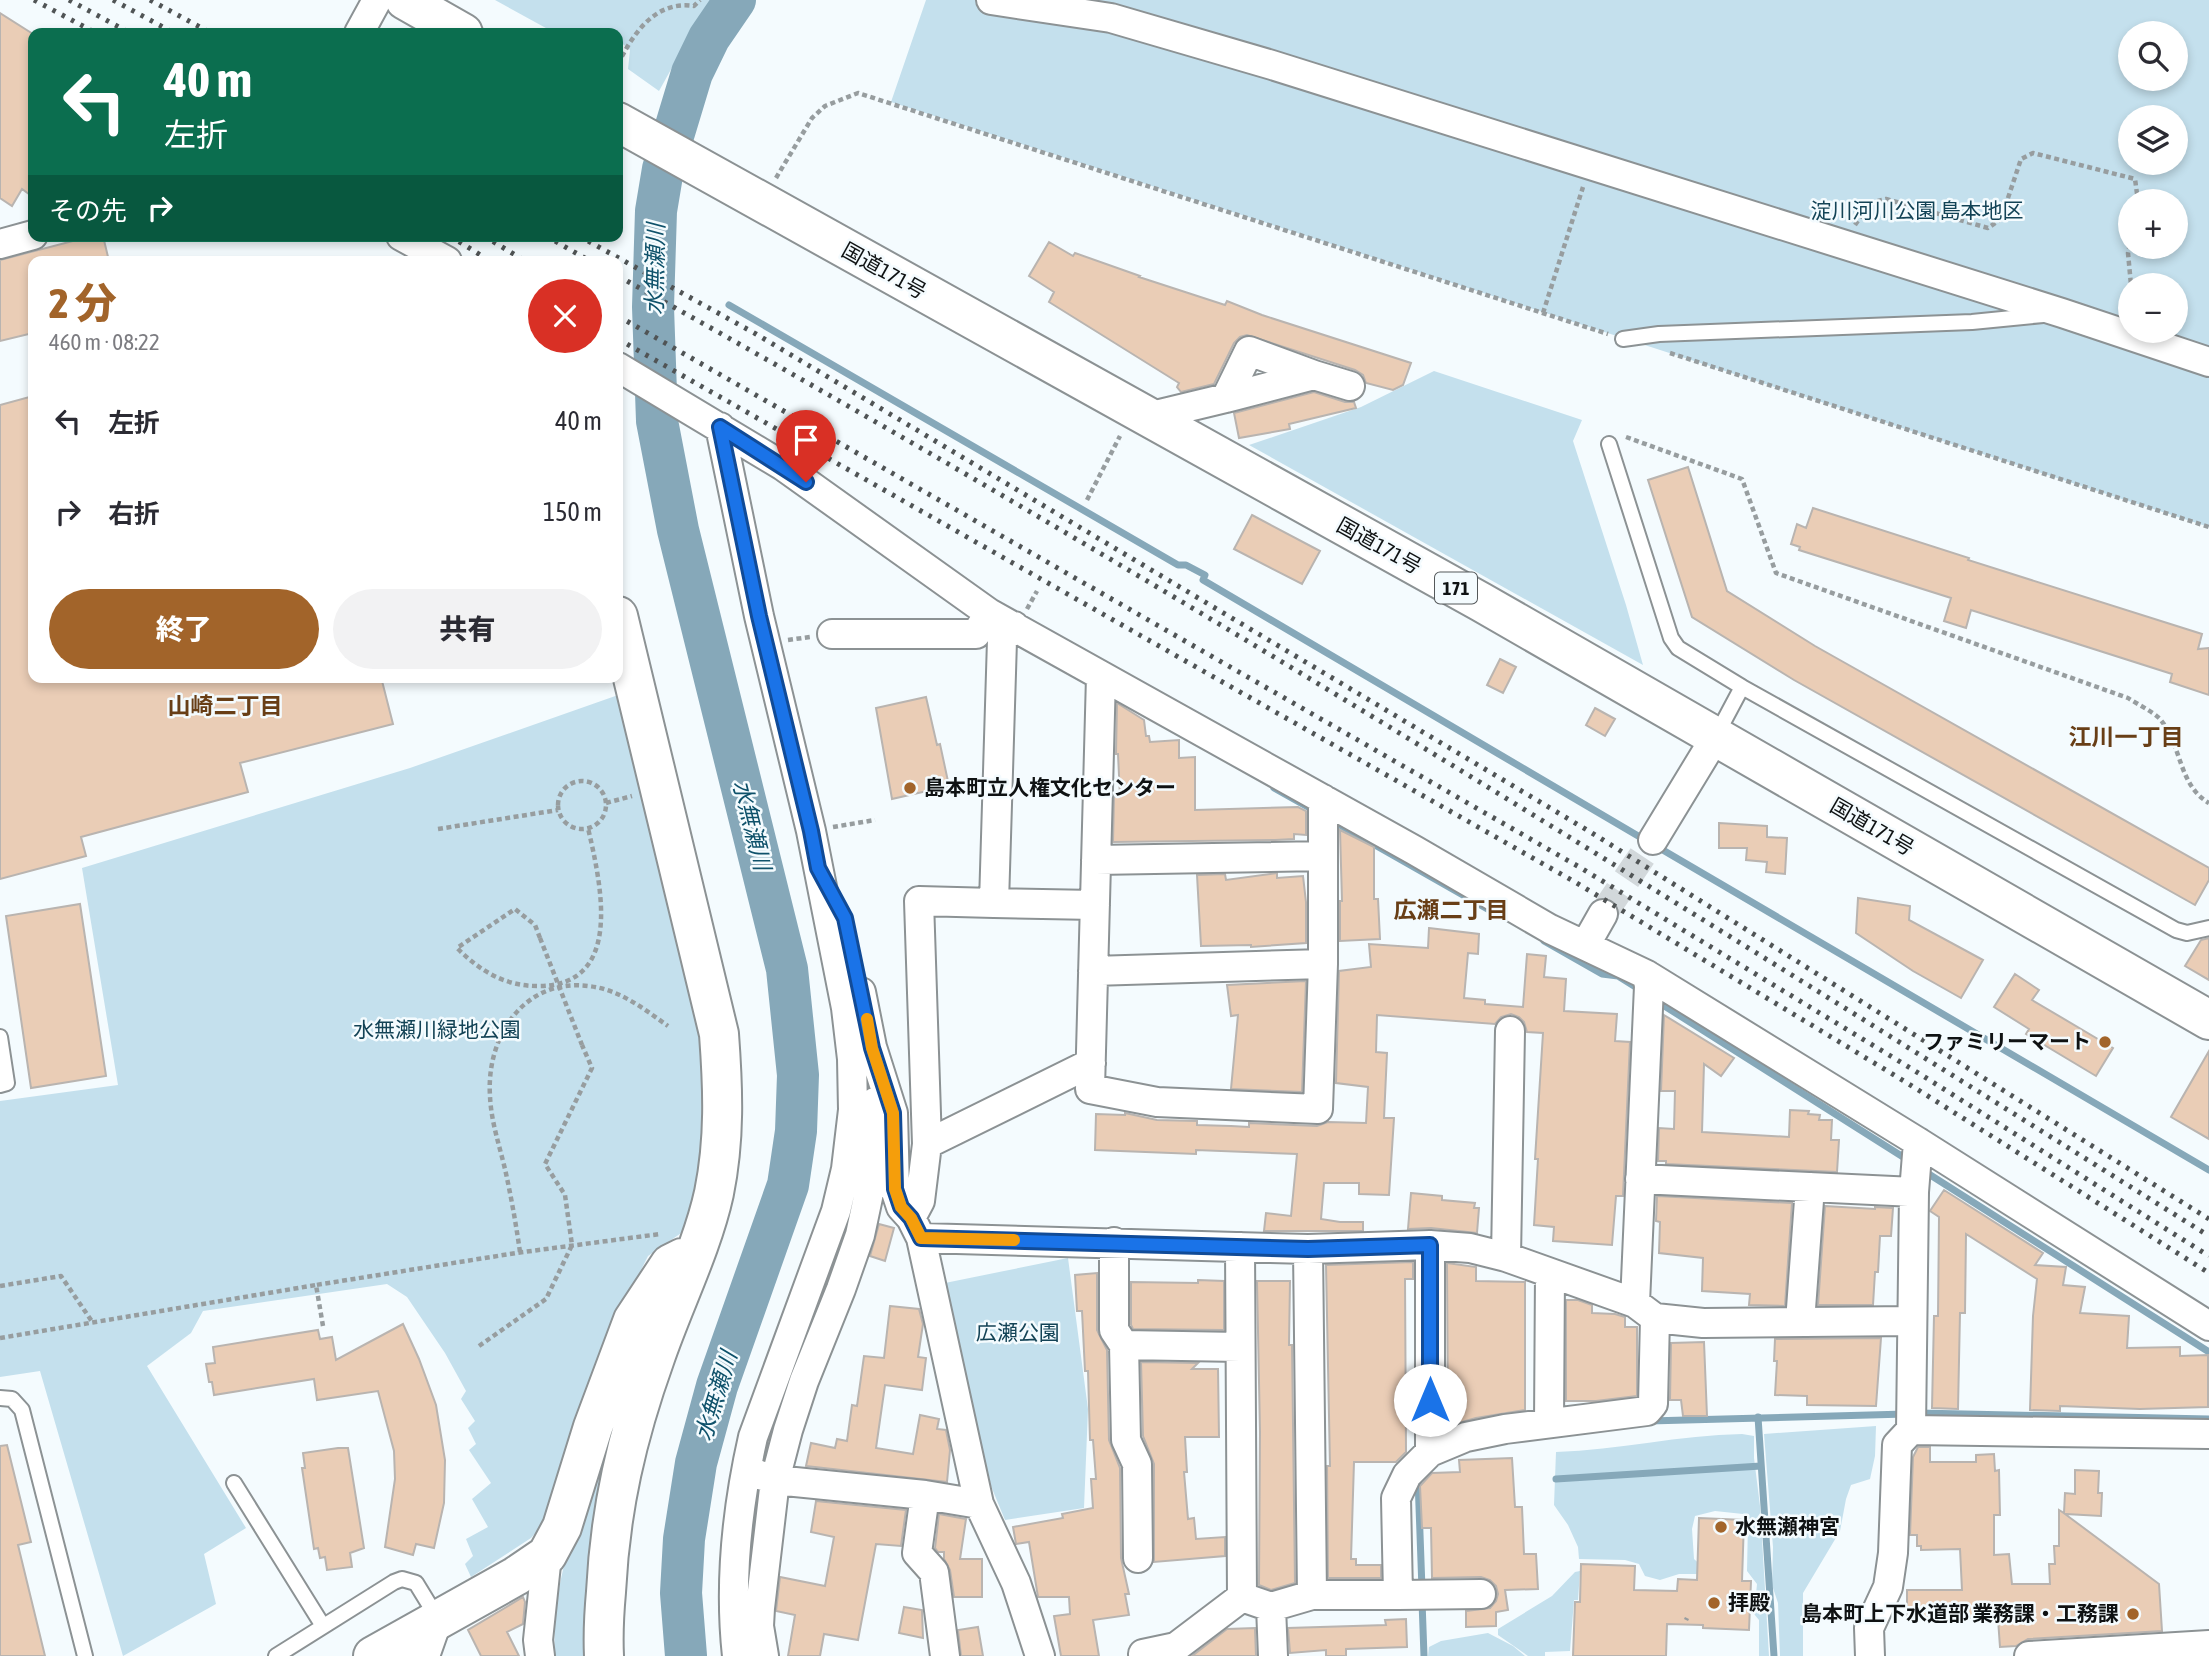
<!DOCTYPE html>
<html lang="ja">
<head>
<meta charset="utf-8">
<style>
  body { margin:0; font-family:"Asap Condensed","Noto Sans JP",sans-serif; background:#f2f2f3; color:#2b2b33; height:100vh; display:flex; flex-direction:column; font-size:26px; white-space:nowrap }
  * { box-sizing:border-box; margin:0 }
  p { font-size:23px; color:#7c7c81 }
  .icon { flex:none; width:38px; height:38px; fill:none; stroke:currentColor; stroke-width:2; stroke-linecap:round; stroke-linejoin:round }
  .map { position:relative; flex:1; overflow:hidden }
  .drawer { position:absolute; left:28px; top:256px; width:595px; height:427px; display:flex; flex-direction:column; background:#fff; border-radius:14px; box-shadow:0 4px 10px #0003 }
  .drawer>* { flex:none }
  .top-card { position:absolute; left:28px; top:28px; width:595px; height:214px; border-radius:14px; box-shadow:0 4px 10px #0003; background:#0b6e4f; color:#fff; overflow:hidden }
  .buttons { position:absolute; left:2118px; top:21px; display:grid; gap:14px }
  .buttons a { display:grid; place-items:center; width:70px; height:70px; border-radius:50%; background:#fff; box-shadow:0 4px 10px #0003; font-size:35px }
  .pin { position:absolute; display:grid; place-items:center; width:60px; height:60px; color:#fff; margin:-72px -30px; border-radius:50% 50% 50% 0; rotate:-45deg; box-shadow:0 0 7px #0007 }
  .pin .icon { rotate:45deg }
  .me { position:absolute; width:77px; margin:-38px; rotate:0deg; stroke-linejoin:round; filter:drop-shadow(0 0 5px #0008) }
  .turn { display:flex; align-items:center; gap:24px; height:147px; padding:0 21px; font-size:32px }
  .turn .icon { width:91px; height:91px; stroke-width:2.5 }
  .turn b { display:block; font-size:49px; line-height:60px }
  .then { display:flex; align-items:center; height:66px; padding:0 21px; background:#0003; gap:14px; font-size:26px }
  .round { display:grid; place-items:center; flex:none; width:74px; height:74px; border-radius:37px; background:#f2f2f3 }
  .summary { display:flex; align-items:center; justify-content:space-between; height:119px; padding:0 21px }
  h1 { font-size:42px; font-weight:800; line-height:52px; color:#a2642a }
  .button { display:flex; gap:14px; margin-top:auto; padding:14px 21px }
  .button a { flex:1; height:80px; border-radius:42px; background:#a2642a; color:#fff; font-size:28px; font-weight:800; line-height:80px; text-align:center }
  .button a+a { background:#f2f2f3; color:#2b2b33 }
  ul { padding:0; list-style:none }
  li { display:flex; align-items:center; gap:21px; height:91px; padding:0 21px }
  li div { flex:1 }
  li b { display:block; font-size:26px }
  li em { font-style:normal }
  .map>svg:first-child { display:block }
</style>
</head>
<body>
<div class="map">
<svg width="2209" height="1656" viewBox="0 0 2209 1656">
  <rect width="100%" height="100%" fill="#f4fbfe"/>
  <path fill="#c4e0ed" fill-rule="evenodd" d="M495 0H714L698 21 659 91 628 69 630 50 618 40V33H555Z
    M926 0H2209V527L891 102ZM2130 33H2175V79H2130ZM2130 117H2175V163H2130ZM2130 201H2175V247H2130ZM2130 285H2175V331H2130Z
    M1434 371 1582 420 1573 441 1626 605 1643 665 1249 445 1361 407Z
    M621 694 703 1028 713 1101 687 1229 648 1256 597 1358 545 1522 531 1538 471 1577 465 1564 473 1556 466 1539 488 1527 472 1499 491 1483 469 1450 476 1444 468 1428 475 1421 461 1399 466 1391 445 1353 407 1297 387 1284 203 1311 191 1333 147 1366 246 1528 204 1554 216 1604 123 1656 40 1371 0 1377V1101L118 1085 82 868 410 768Z
    M1068 1258 1088 1409 1084 1508 1005 1520 991 1486 945 1283Z
    M629 1370 590 1656H555C551 1594 570 1540 590 1483 603 1445 616 1408 629 1370Z
    M1876 1426 1875 1456 1870 1479 1851 1485 1846 1499 1840 1531 1803 1593V1656H1780L1778 1603 1772 1585 1773 1547 1764 1434Z
    M1742 1434 1754 1436V1458L1760 1506 1769 1656H1759V1620L1754 1614 1757 1584 1747 1571 1748 1521 1743 1514 1715 1511 1695 1516 1692 1529 1694 1559 1705 1569 1698 1574H1679L1660 1580 1645 1576 1639 1564 1625 1560 1579 1559 1578 1547 1568 1525 1554 1505 1556 1452C1618 1450 1680 1435 1742 1434Z
    M1580 1571 1578 1600H1574L1570 1651 1545 1652V1656H1528L1498 1635V1629L1552 1596 1575 1572Z
    M1488 1633 1513 1646 1525 1656H1428L1429 1647 1441 1641Z"/>
  <g fill="none" stroke-linecap="round" stroke-linejoin="round">
    <path stroke="#86a8b9" stroke-width="7" d="M729 305 1178 565H1186L1205 575 1203 580 1645 840
      M1274 788 1315 811
      M1331 820 1498 915
      M1656 846 2209 1170
      M1544 941 1602 974 1618 976 1642 991
      M1655 1000 1911 1162
      M1924 1171 2209 1352
      M1918 1413 2209 1419
      M1758 1417 1774 1656
      M1649 1421 1906 1414
      M1418 1479 1422 1589
      M1556 1479 1761 1466
      M1422 1601 1424 1656"/>
    <path stroke="#86a8b9" stroke-width="42" d="M686 1656 681 1593 684 1539 696 1463 717 1386 788 1185 796 1131 798 1075 787 969 678 530 657 421 653 307 656 211 663 169 692 73 709 38 735 0"/>
  </g>
  <path fill="#eacdb6" stroke="#b9b4b0" stroke-width="2" d="M0 13 33 34V197L22 189 12 206 0 198Z
    M92 236H103L109 261H33V333L0 341V260Z
    M1049 242 1073 256 1075 253 1140 276 1139 277 1225 305 1227 301 1262 315 1411 363 1403 385 1393 390 1366 383 1363 375 1355 370 1247 335 1240 337 1234 343 1214 384 1181 392 1177 387 1179 383 1049 302 1054 292 1029 276Z
    M1314 392 1345 402H1354L1356 408 1289 424 1290 429 1239 438 1234 413Z
    M33 396V677H381L393 724 240 763 248 792 81 837 86 856 0 879V405Z
    M1688 467 1727 591 1815 646 2209 868V880L2195 905 1794 680 1692 617 1648 480Z
    M1813 508 1969 558 1968 560 2202 634 2198 649 2209 648V695L2170 682 2172 674 1971 610 1966 628 1944 621 1951 598 1799 550 1800 547 1791 544 1797 524 1806 528Z
    M1252 515 1320 551 1302 584 1234 549Z
    M1500 659 1516 667 1503 693 1487 685Z
    M926 697 937 745 940 744 949 786 892 799 876 708Z
    M1117 703 1144 720 1146 736H1149L1150 742 1179 740V758L1195 757V810L1298 807 1306 811V835L1294 834V839L1275 840 1113 842 1114 797H1120L1118 754H1116Z
    M1595 708 1615 719 1605 736 1586 725Z
    M1719 823 1767 826V837L1787 838 1785 874 1766 872 1767 862 1746 860 1747 848H1719Z
    M1340 830 1374 847V899H1378L1380 939 1340 941V901H1342Z
    M1277 873V878L1303 876 1306 902V943L1251 947V945L1201 946 1197 875 1225 874 1226 880Z
    M1858 898 1910 906 1909 920 1983 960 1961 998 1913 971 1856 933Z
    M80 904 106 1076 31 1088 6 916Z
    M1429 928 1479 934 1478 954 1468 953 1464 998 1485 1000V1004L1523 1007 1527 954 1546 956 1544 977 1566 979 1564 1011 1617 1014 1615 1041 1630 1042 1623 1196H1616L1612 1245 1553 1241 1554 1227 1534 1225 1538 1159H1535L1543 1033 1527 1032 1524 1022 1519 1017 1511 1014 1501 1017 1495 1024 1377 1015 1376 1052 1387 1053 1384 1118H1394L1389 1195 1359 1194V1183H1324L1321 1219 1340 1222H1363V1231H1264L1266 1213 1291 1216 1297 1154 1196 1150V1154L1095 1150 1096 1114 1125 1115V1113L1157 1120 1197 1121V1125L1231 1126 1249 1127V1123L1317 1126 1328 1122 1366 1123 1368 1087 1336 1083 1339 971 1371 967 1369 944 1428 948Z
    M2209 938V980L2185 966 2201 940Z
    M2015 974 2039 990 2032 1000 2113 1048 2096 1076 2026 1034 2029 1029 1994 1007Z
    M1306 981 1302 1092 1231 1089 1238 1015 1231 1016 1227 985Z
    M1664 1015 1734 1058 1721 1076 1704 1064 1702 1132 1789 1137 1790 1110 1809 1111 1808 1114 1820 1115 1819 1120H1832L1831 1140H1839L1837 1172 1666 1164V1161H1658L1659 1128 1674 1129 1675 1091H1661Z
    M2209 1051V1139L2171 1117Z
    M1944 1190 2043 1253 2035 1265 2066 1267 2063 1285 2085 1287 2080 1313 2129 1316 2127 1348 2180 1347V1356L2208 1355V1407L2140 1409 2060 1406V1411L2030 1410 2033 1316 2037 1279 1966 1234 1965 1313H1960L1958 1409 1932 1408 1934 1316H1938L1939 1217 1930 1211Z
    M1411 1193 1442 1196V1200L1475 1203 1474 1208H1479L1477 1233 1431 1228 1408 1229Z
    M1657 1196 1792 1203 1785 1306 1749 1305 1750 1294 1702 1291 1703 1258 1659 1253 1660 1222 1656 1221Z
    M1825 1206 1875 1209V1207L1893 1208 1891 1236H1880L1878 1272H1875L1873 1305H1818Z
    M879 1224 894 1228 885 1261 870 1256Z
    M1413 1262V1279H1405L1406 1452 1396 1462H1354L1351 1559H1356V1565H1381V1578H1328L1327 1466H1330L1326 1265Z
    M1447 1263 1476 1267V1281L1525 1282V1410L1476 1418 1448 1426Z
    M1097 1273V1330L1107 1350 1109 1440 1120 1468 1121 1558 1129 1594H1125L1129 1615 1093 1620 1099 1656H1061L1054 1616 1070 1614 1069 1597H1038L1029 1542 1016 1544 1013 1527 1063 1518 1062 1514 1093 1508 1091 1479H1096L1093 1440H1090L1088 1371H1085L1082 1311H1077L1075 1275Z
    M1198 1280 1224 1281V1330L1133 1329 1131 1325V1282L1198 1283Z
    M1257 1281H1290L1289 1345H1292L1295 1583 1271 1590 1259 1585 1260 1432Z
    M1566 1300H1578L1592 1305V1313L1615 1314 1625 1317V1327H1637V1396L1596 1401H1566Z
    M890 1306 919 1309 923 1324 918 1357 926 1358 922 1390 885 1385 876 1448 913 1454 920 1415 939 1419 937 1429 946 1430 950 1450 947 1482 806 1466 811 1443 835 1448 837 1439 847 1441 852 1405 857 1406 864 1356 884 1358Z
    M403 1324 419 1359 436 1405 445 1460 444 1503 434 1548 416 1544 413 1555 385 1547 395 1479 394 1451 378 1391 317 1400 314 1379 214 1395 212 1382H209L206 1364 215 1363 213 1347 318 1330 320 1339 332 1337 336 1360Z
    M1881 1338 1876 1406 1807 1405V1396L1775 1395 1777 1361H1774L1775 1339Z
    M1704 1342 1707 1416H1683L1681 1400H1670L1671 1343Z
    M1141 1362 1198 1363 1192 1369H1218L1219 1437H1185L1187 1472H1184L1188 1519 1194 1518 1196 1539 1225 1537V1556L1154 1562V1464L1143 1436Z
    M7 1445 31 1542 18 1545 45 1656H0V1446Z
    M1918 1447H1930V1462H1976V1455L1994 1454 1995 1471 1999 1470 2000 1515H1994V1555L2009 1554 2012 1584H2050L2049 1564H2055L2054 1546H2059V1510L2064 1513 2065 1493 2075 1494V1470L2099 1471 2098 1493H2102L2101 1516 2065 1514 2159 1584 2162 1631 2028 1639 2016 1646 2000 1647 1998 1619 1952 1617V1620L1907 1619V1590H1962L1960 1549 1921 1550V1546H1917V1535H1910L1913 1457Z
    M338 1448H348L364 1548 350 1553 352 1567 327 1570 325 1557 320 1558 318 1548 314 1549 302 1468H305L303 1453Z
    M1512 1458 1515 1507H1522L1524 1554H1536L1538 1589 1505 1590 1508 1610 1496 1612V1626L1466 1627V1611L1490 1608 1496 1601 1498 1594 1496 1586 1490 1580 1481 1577 1432 1578 1431 1528H1422L1420 1486 1432 1473 1460 1472 1459 1460Z
    M816 1501 906 1510 901 1546 876 1544 858 1640 824 1634 820 1656H788L795 1615 776 1611 780 1577 825 1586 834 1537 811 1532Z
    M939 1514 966 1519 960 1559H982V1597H954L950 1570 944 1559V1552H938L935 1548Z
    M1699 1518 1744 1520 1742 1581H1751L1749 1630 1703 1628V1625L1667 1624 1666 1656H1573L1575 1602H1580L1581 1564 1635 1566 1634 1590 1677 1591 1678 1579 1697 1580Z
    M523 1597 525 1602 523 1624 507 1632 519 1656H481L468 1630Z
    M904 1607 922 1610 923 1638 899 1633Z
    M1406 1619 1407 1647 1346 1649V1656H1326V1650L1290 1653 1288 1628 1386 1625 1385 1620Z
    M978 1627 983 1656H961L958 1630Z
    M1255 1628 1256 1656H1192L1227 1629Z"/>
  <g fill="none" stroke-linecap="round" stroke-linejoin="round">
    <path stroke="#d2d8db" stroke-width="28" stroke-dasharray="28 14" stroke-linecap="butt" d="M1603 914 1653 840"/>
    <defs>
      <path id="lane" d="M1623 339 1659 334 1972 322 2043 315
        M1609 444 1671 638 1678 648 1742 687 1717 734
        M1742 687 2176 930 2187 933 2209 928
        M0 1037 7 1083 0 1085
        M0 1398 12 1399 22 1410 85 1656
        M234 1483 323 1626
        M276 1656 394 1582 402 1579 416 1583 438 1619"/>
      <path id="street" d="M991 0 1111 18 1272 65 2062 313 2209 362
        M359 33 377 0
        M401 236 447 261
        M0 244 33 235
        M1249 351 1314 375 1226 398Z
        M618 367 783 466 989 613 1414 850 1550 929 1647 975 1918 1142 2209 1326
        M1314 375 1350 386
        M1147 417 1226 398
        M720 427 759 616 811 831 846 1008 852 1059 853 1110 846 1169 836 1211 753 1437C737 1508 729 1583 737 1656
        M1014 626 1002 640 994 903 1095 905
        M832 634H976L989 613
        M1101 676 1090 1089 1157 1102 1318 1109 1323 964V799
        M1653 840 1715 738
        M1096 860 1323 856
        M1586 944 1603 914
        M1093 971 1323 964
        M861 992 872 1047 893 1113 895 1189 901 1207 911 1218 921 1238 979 1504 1016 1583 1040 1656
        M927 1144 919 901 994 903
        M1640 1179 1914 1192
        M911 1218 920 1201 927 1144 1091 1063
        M921 1238 1308 1249 1430 1245 1470 1248 1506 1257 1635 1303 1655 1318 1703 1323 1912 1321
        M1114 1242V1330L1124 1345 1240 1347
        M1430 1245V1452
        M1240 1247 1242 1597
        M1308 1249 1312 1595
        M1506 1257 1510 1031
        M1635 1303 1649 986 1647 975
        M1800 1322 1810 1187
        M1124 1345 1126 1440 1137 1464 1138 1558
        M1549 1423 1550 1273
        M1911 1430 2209 1434
        M757 1474 775 1480 925 1495 979 1504
        M925 1495 917 1553 934 1572 945 1656
        M1398 1595 1481 1594
        M1271 1607 1273 1656
        M1143 1654 1176 1647 1242 1597 1271 1607 1312 1595H1398L1396 1498 1407 1475 1430 1452 1466 1437 1505 1429 1647 1411 1653 1404 1655 1318
        M425 1656 438 1619
        M540 1656 538 1640 547 1555
        M764 1656 759 1626 760 1608 775 1480 788 1430 804 1381 841 1289 860 1235 870 1188 876 1120 875 1102
        M1870 1656 1869 1628 1888 1587 1893 1553 1897 1445 1911 1430 1914 1192 1918 1142
        M2029 1656 2209 1645"/>
      <path id="secondary" d="M373 1656 516 1576 547 1555 562 1527 593 1427 633 1320 670 1264 682 1258
        M604 1656C603 1635 604 1614 606 1592 610 1509 627 1436 655 1358 673 1305 702 1248 714 1193 725 1139 723 1088 719 1034L618 616"/>
      <path id="highway" d="M405 0 463 33
        M618 122 1481 602 2209 1020"/>
    </defs>
    <use href="#lane" stroke="#8c9294" stroke-width="18"/>
    <use href="#street" stroke="#8c9294" stroke-width="32"/>
    <use href="#secondary" stroke="#8c9294" stroke-width="42"/>
    <use href="#highway" stroke="#8c9294" stroke-width="42"/>
    <path stroke="#979d9f" stroke-width="4.5" stroke-dasharray="5 3.5" stroke-linecap="butt" d="M618 64C633 34 655 0 694 6L700 0
      M776 178 812 118 825 106 858 93 1608 334
      M1855 225 1870 203 1886 199 1988 228 2001 219 2021 159 2033 153 2135 179 2138 201
      M2130 244 2128 253 2131 285
      M1543 313 1583 187
      M1670 353 2209 527
      M1626 437 1742 479 1776 573 2128 698C2137 704 2152 711 2160 719 2182 745 2178 785 2209 803
      M1087 500 1120 436
      M1027 609 1037 591
      M788 640 810 637
      M558 805a24 24 0 1 1 48 0a24 24 0 1 1-48 0Z
      M606 803 632 796
      M833 827 875 820
      M438 829 558 810
      M540 938 535 925 515 909 457 948C479 970 504 986 537 986 625 987 601 884 588 828
      M520 1252C516 1224 511 1196 505 1169 499 1144 491 1121 490 1096 486 1037 524 978 588 986 619 989 644 1009 668 1026
      M0 1286 61 1276 93 1323
      M323 1326 316 1285 516 1253 660 1234
      M0 1338 316 1285
      M479 1346 546 1299 572 1245 565 1195 545 1164 592 1068 582 1045
      M1686 1620 1687 1618"/>
    <use href="#lane" stroke="#fff" stroke-width="14"/>
    <use href="#street" stroke="#fff" stroke-width="28"/>
    <use href="#secondary" stroke="#fff" stroke-width="38"/>
    <use href="#highway" stroke="#fff" stroke-width="38"/>
    <path stroke="#505455" stroke-width="5" stroke-dasharray="3.5 7" stroke-linecap="butt" d="M34 0 96 33
      M69 0 130 33
      M113 0 174 33
      M150 0 211 33
      M450 236 490 261
      M484 236 525 261
      M546 236 590 261
      M579 236 756 334 1592 833 2209 1219
      M618 276C1160 577 1684 907 2209 1236
      M618 316 1581 868 1912 1069 2209 1256
      M618 339 1575 882 1904 1081 2209 1273"/>
    <path stroke="#979d9f" stroke-width="4.5" stroke-dasharray="5 3.5" stroke-linecap="butt" d="M540 938 582 1045"/>
  </g>
  <g fill="none" stroke-linecap="round" stroke-linejoin="round">
    <defs>
      <path id="route" d="M806 482 720 427 759 616 811 831 818 868 845 918 872 1048 893 1113 895 1189 901 1207 911 1218 921 1238 1308 1249 1430 1245V1400"/>
    </defs>
    <use href="#route" stroke="#114b97" stroke-width="18"/>
    <use href="#route" stroke="#1a73e8" stroke-width="12"/>
    <path stroke="#f59e0b" stroke-width="12" d="M867 1019 872 1048 893 1113 895 1189 901 1207 911 1218 921 1238 1014 1240"/>
  </g>
  <g fill="#a2642a" stroke="#f4fbfe" stroke-width="2.5">
    <circle cx="910" cy="788" r="7"/>
    <circle cx="2105" cy="1042" r="7"/>
    <circle cx="1721" cy="1527" r="7"/>
    <circle cx="1714" cy="1603" r="7"/>
    <circle cx="2133" cy="1614" r="7"/>
  </g>
  <g text-anchor="middle" stroke-width="5" stroke-linejoin="round" paint-order="stroke">
    <rect fill="#f4fbfe" stroke="#54585a" stroke-width="2" x="1435" y="572.5" width="42" height="31" rx="5"/>
    <g font-size="19" font-weight="bold" fill="#0f1213">
      <text x="1456" y="595">171</text>
    </g>
    <g font-size="21" fill="#134356" stroke="#f4fbfe">
      <text x="1917" y="218">淀川河川公園 島本地区</text>
      <text x="437" y="1037">水無瀬川緑地公園</text>
      <text x="1018" y="1340">広瀬公園</text>
    </g>
    <g font-size="21" fill="#0f1213" stroke="#f4fbfe">
      <text transform="translate(884 271) rotate(29)" y="7">国道171号</text>
      <text transform="translate(1379 546) rotate(29)" y="7">国道171号</text>
      <text transform="translate(1872 827) rotate(30)" y="7">国道171号</text>
    </g>
    <g font-size="21" font-weight="bold" fill="#0f1213" stroke="#f4fbfe" text-anchor="start">
      <text x="924" y="795">島本町立人権文化センター</text>
      <text x="2091" y="1049" text-anchor="end">ファミリーマート</text>
      <text x="1735" y="1534">水無瀬神宮</text>
      <text x="1728" y="1610">拝殿</text>
      <text x="2119" y="1621" text-anchor="end">島本町上下水道部 業務課・工務課</text>
    </g>
    <g font-size="23" font-style="italic" fill="#0e516a" stroke="#f4fbfe">
      <text transform="translate(655 269) rotate(-89)" y="8">水無瀬川</text>
      <text transform="translate(752 825) rotate(76)" y="8">水無瀬川</text>
      <text transform="translate(716 1396) rotate(-73)" y="8">水無瀬川</text>
    </g>
    <g font-size="23" font-weight="bold" fill="#683e16" stroke="#f4fbfe">
      <text x="225" y="714">山崎二丁目</text>
      <text x="2126" y="745">江川一丁目</text>
      <text x="1451" y="918">広瀬二丁目</text>
    </g>
  </g>
</svg>
<div class="buttons">
<a><svg class="icon" aria-label="search" viewBox="0 0 24 24"><circle cx="10" cy="10" r="6"/><path d="M15 15l6 6"/></svg></a>
<a><svg class="icon" aria-label="layers" viewBox="0 0 24 24"><path d="M12 4l9 5-9 5-9-5zM3 14l9 5 9-5"/></svg></a>
<a>+</a>
<a>−</a>
</div>
<div class="pin" style="left:806px;top:482px;background:#d93025"><svg class="icon" aria-label="arrive" viewBox="0 0 24 24"><path d="M6 21V4h12l-3 4 3 4H6"/></svg></div>
<svg class="me" style="left:1430px;top:1400px" viewBox="-20 -20 40 40"><circle r="19" fill="#fff"/><path d="M0-13L10 11 0 6-10 11z" fill="#1a73e8"/></svg>
<div class="top-card">
<div class="turn"><svg class="icon" aria-label="left" viewBox="0 0 24 24"><path d="M17 20v-9H6M10 6l-5 5 5 5"/></svg><div><b>40 m</b>左折</div></div>
<div class="then">その先<svg class="icon" aria-label="right" viewBox="0 0 24 24"><path d="M7 20v-9h11M14 6l5 5-5 5"/></svg></div>
</div>
<section class="drawer">
<div class="summary"><div><h1>2 分</h1><p>460 m · 08:22</p></div><a class="round" style="background:#d93025;color:#fff"><svg class="icon" aria-label="close" viewBox="0 0 24 24"><path d="M6 6l12 12M18 6L6 18"/></svg></a></div>
<ul>
<li><svg class="icon" aria-label="left" viewBox="0 0 24 24"><path d="M17 20v-9H6M10 6l-5 5 5 5"/></svg><div><b>左折</b></div><em>40 m</em></li>
<li><svg class="icon" aria-label="right" viewBox="0 0 24 24"><path d="M7 20v-9h11M14 6l5 5-5 5"/></svg><div><b>右折</b></div><em>150 m</em></li>
</ul>
<div class="button"><a>終了</a><a>共有</a></div>
</section>
</div>
</body>
</html>
